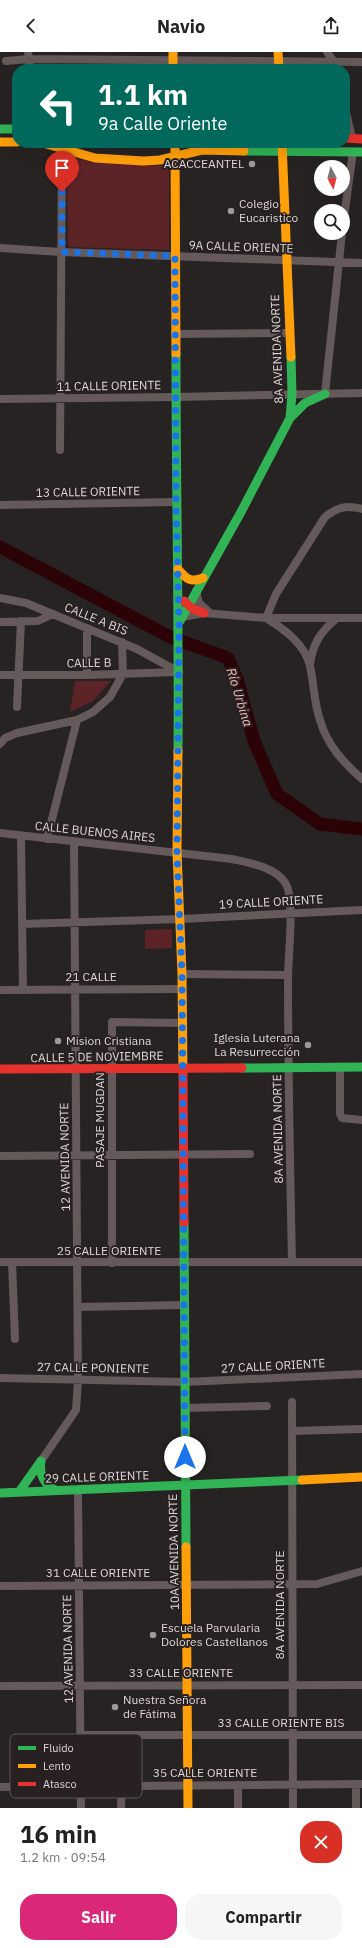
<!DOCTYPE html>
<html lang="es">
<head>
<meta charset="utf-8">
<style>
  body { margin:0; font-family:"IBM Plex Sans",sans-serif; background:#f6f6f6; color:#222; height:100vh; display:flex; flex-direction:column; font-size:15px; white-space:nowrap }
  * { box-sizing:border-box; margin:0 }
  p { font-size:13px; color:#767676 }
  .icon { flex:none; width:22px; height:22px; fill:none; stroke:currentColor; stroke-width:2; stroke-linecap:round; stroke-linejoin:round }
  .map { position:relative; height:1756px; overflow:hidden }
  .drawer { display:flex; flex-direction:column; background:#fff; flex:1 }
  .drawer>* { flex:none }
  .guide { position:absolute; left:12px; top:12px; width:338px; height:84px; border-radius:16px; box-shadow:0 4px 16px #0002; background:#00695c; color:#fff; overflow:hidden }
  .needle { width:26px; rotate:173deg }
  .tools { position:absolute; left:314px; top:108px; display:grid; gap:8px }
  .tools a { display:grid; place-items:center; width:36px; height:36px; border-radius:50%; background:#fff; box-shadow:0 4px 16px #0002; font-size:20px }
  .pin { position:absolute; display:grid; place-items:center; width:34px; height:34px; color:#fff; margin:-41px -17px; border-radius:50% 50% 50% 0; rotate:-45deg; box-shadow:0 0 4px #0007 }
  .pin .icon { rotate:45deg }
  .me { position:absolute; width:44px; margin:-22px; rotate:0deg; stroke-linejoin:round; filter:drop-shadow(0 0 3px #0008) }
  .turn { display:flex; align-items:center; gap:14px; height:84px; padding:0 20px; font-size:18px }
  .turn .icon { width:52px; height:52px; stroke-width:2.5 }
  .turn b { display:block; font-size:28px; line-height:34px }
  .round { display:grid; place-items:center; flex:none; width:42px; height:42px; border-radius:16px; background:#f6f6f6 }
  .summary { display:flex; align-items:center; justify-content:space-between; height:68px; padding:0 20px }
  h1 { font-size:24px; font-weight:700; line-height:30px }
  .primary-button { display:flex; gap:8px; margin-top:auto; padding:8px 20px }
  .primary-button a { flex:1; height:46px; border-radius:16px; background:#db2777; color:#fff; font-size:16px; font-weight:700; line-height:46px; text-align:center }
  .primary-button a+a { background:#f6f6f6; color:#222 }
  header { display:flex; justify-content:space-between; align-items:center; height:52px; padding:0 20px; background:#fff; font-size:18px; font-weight:700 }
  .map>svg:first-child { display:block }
</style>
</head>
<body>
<header><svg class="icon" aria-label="back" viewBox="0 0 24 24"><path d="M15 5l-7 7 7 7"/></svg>Navio<svg class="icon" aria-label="share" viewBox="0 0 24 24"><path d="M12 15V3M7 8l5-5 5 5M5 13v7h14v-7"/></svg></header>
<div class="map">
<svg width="362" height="1756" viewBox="0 0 362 1756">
  <rect width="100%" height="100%" fill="#272323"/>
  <path fill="#5d2428" d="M70 105 93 110 163 114 168 116 169 121V198L68 195 67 111Z
    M75 629H111L93 649 70 660Z
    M172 877V896L145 897V878Z"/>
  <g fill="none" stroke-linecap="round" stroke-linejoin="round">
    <path stroke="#2b0307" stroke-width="13" d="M0 495 170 585 228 606 237 627 254 689 277 742 320 772 362 777"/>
    <path stroke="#655959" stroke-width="8" d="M28 0 30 17
      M327 0 334 10 335 17
      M6 9 29 7 362 10
      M345 56 352 86
      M343 172 353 100
      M0 196 61 200 362 211
      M175 282 289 281
      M325 342 342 181
      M0 347 175 345 362 341
      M60 398 62 96
      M0 453 176 450
      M362 457C347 453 337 455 325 465L276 542 266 566C284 577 305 592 310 614 314 632 314 651 320 668 327 693 343 710 362 727
      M196 539 199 551 209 560
      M0 546 26 551 137 597 179 620
      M182 565 204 561 266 566H362
      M0 570 38 569 53 562
      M87 576V623
      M310 612C313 592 320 580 336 567
      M0 623H87L177 620
      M17 655 21 569
      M0 692 5 686 17 681 77 668 93 660 110 645 123 622 122 590
      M0 781 232 807C250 811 276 815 286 832 295 849 288 905 288 926 288 1021 290 1115 292 1210
      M21 784 23 938
      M47 787 77 668
      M22 872 181 867 362 858
      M182 922 288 923
      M0 938 182 937
      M340 1015V1062L342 1066 362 1068
      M0 1104 250 1102
      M0 1210H362
      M12 1210 15 1287
      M112 1211V970L182 971
      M78 1255 185 1253
      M0 1326 185 1330 362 1322
      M292 1350 293 1756
      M185 1356 267 1354
      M292 1379 362 1377
      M41 1409 76 1358 78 1328 74 790
      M78 1438 81 1756
      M0 1534 317 1532 362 1519
      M0 1634 362 1633
      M81 1683H362
      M356 1732V1756
      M238 1733V1756
      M0 1735 362 1732
      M121 1756 122 1734"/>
    <path stroke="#30b455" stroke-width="9" d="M0 77H17
      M244 99 362 100
      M176 302C176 434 179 566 178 699
      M290 366 305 351 325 342
      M180 569 241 460 290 366 292 342 291 305
      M242 1016 362 1015
      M184 1171 186 1495
      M41 1409C39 1422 43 1431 55 1438
      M19 1440 41 1409
      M0 1441 302 1428"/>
    <path stroke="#ff9f0a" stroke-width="9" d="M173 0V17
      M278 0 279 17
      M0 90H17
      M43 91 95 106 143 109 160 108 202 98 244 99
      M175 91 176 302
      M282 91 291 305
      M178 517C186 527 191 531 203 526
      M178 699 177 800 182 922 183 1020
      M302 1428 362 1425
      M186 1495 188 1756"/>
    <path stroke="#e5322d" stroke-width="9" d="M345 86 362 87
      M184 549 193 557 204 561
      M0 1017 242 1016
      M183 1020 184 1171"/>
  </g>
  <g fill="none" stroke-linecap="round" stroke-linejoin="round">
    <path stroke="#1a73e8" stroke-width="7" stroke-dasharray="0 12.6" d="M62 140V200L175 204 176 450 179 570 177 800 182 922 185 1405"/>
  </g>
  <g fill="#9d9998" stroke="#292121" stroke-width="1.5">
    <circle cx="252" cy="112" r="4"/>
    <circle cx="231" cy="159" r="4"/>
    <circle cx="58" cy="989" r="4"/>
    <circle cx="308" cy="993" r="4"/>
    <circle cx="153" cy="1583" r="4"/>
    <circle cx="115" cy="1655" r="4"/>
  </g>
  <g text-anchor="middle" stroke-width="4" stroke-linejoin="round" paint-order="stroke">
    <g font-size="12" fill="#ddd8d7" stroke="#292121" text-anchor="start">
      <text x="244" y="116" text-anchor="end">ACACCEANTEL</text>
      <text x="239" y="156">Colegio<tspan x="239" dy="14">Eucaristico</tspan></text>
      <text x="300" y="990" text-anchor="end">Iglesia Luterana<tspan x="300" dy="14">La Resurrección</tspan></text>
      <text x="66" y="993">Mision Cristiana</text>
      <text x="161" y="1580">Escuela Parvularia<tspan x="161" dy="14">Dolores Castellanos</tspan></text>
      <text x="123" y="1652">Nuestra Señora<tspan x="123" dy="14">de Fátima</tspan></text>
    </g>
    <g font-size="12" fill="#ddd8d7" stroke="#292121">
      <text transform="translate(241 195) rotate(2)" y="4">9A CALLE ORIENTE</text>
      <text transform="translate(277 297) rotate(-92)" y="4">8A AVENIDA NORTE</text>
      <text transform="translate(109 334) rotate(-1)" y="4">11 CALLE ORIENTE</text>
      <text transform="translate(88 440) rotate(-1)" y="4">13 CALLE ORIENTE</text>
      <text transform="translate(96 567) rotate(22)" y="4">CALLE A BIS</text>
      <text transform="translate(89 611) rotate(-1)" y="4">CALLE B</text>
      <text transform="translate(95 780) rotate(6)" y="4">CALLE BUENOS AIRES</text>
      <text transform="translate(271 850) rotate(-3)" y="4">19 CALLE ORIENTE</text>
      <text x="91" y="929">21 CALLE</text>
      <text transform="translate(97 1005) rotate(-1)" y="4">CALLE 5 DE NOVIEMBRE</text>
      <text transform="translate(100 1068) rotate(-90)" y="4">PASAJE MUGDAN</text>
      <text transform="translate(278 1077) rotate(-91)" y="4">8A AVENIDA NORTE</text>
      <text transform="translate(65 1105) rotate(-91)" y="4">12 AVENIDA NORTE</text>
      <text x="109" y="1203">25 CALLE ORIENTE</text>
      <text transform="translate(273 1314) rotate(-3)" y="4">27 CALLE ORIENTE</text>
      <text transform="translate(93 1316) rotate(1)" y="4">27 CALLE PONIENTE</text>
      <text transform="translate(97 1425) rotate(-2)" y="4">29 CALLE ORIENTE</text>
      <text transform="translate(174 1500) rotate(-91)" y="4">10A AVENIDA NORTE</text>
      <text x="98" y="1525">31 CALLE ORIENTE</text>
      <text transform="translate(280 1553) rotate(-90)" y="4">8A AVENIDA NORTE</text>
      <text transform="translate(68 1597) rotate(-91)" y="4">12 AVENIDA NORTE</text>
      <text x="181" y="1625">33 CALLE ORIENTE</text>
      <text x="281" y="1675">33 CALLE ORIENTE BIS</text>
      <text x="205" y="1725">35 CALLE ORIENTE</text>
    </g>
    <g font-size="13" font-style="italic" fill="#f1bbbb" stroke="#292121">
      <text transform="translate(240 645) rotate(73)" y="5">Río Urbina</text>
    </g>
  </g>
  <rect x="10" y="1682" width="132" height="64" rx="6" fill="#292121" stroke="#5f5858" stroke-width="1"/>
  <rect x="18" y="1694" width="18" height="4" fill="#30b455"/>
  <rect x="18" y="1712" width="18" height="4" fill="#ff9f0a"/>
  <rect x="18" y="1730" width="18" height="4" fill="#e5322d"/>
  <g font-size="11" fill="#ddd8d7">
    <text x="43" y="1700">Fluido</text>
    <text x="43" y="1718">Lento</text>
    <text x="43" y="1736">Atasco</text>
  </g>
</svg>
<div class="tools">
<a><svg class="needle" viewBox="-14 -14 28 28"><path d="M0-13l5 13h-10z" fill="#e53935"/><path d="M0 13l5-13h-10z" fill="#767676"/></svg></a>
<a><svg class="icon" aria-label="search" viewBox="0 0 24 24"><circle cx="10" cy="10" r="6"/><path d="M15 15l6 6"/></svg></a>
</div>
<div class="pin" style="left:62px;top:140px;background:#d93025"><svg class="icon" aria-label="arrive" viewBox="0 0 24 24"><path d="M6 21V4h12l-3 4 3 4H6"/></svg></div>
<svg class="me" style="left:185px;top:1405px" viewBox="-20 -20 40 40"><circle r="19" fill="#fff"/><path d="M0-13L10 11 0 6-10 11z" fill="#1a73e8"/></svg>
<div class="guide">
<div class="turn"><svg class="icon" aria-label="left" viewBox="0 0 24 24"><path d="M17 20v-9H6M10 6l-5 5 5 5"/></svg><div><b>1.1 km</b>9a Calle Oriente</div></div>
</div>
</div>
<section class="drawer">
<div class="summary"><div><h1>16 min</h1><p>1.2 km · 09:54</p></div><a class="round" style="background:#d93025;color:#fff"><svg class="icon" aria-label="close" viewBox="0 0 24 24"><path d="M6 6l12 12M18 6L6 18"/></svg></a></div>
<div class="primary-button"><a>Salir</a><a>Compartir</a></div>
</section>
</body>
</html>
